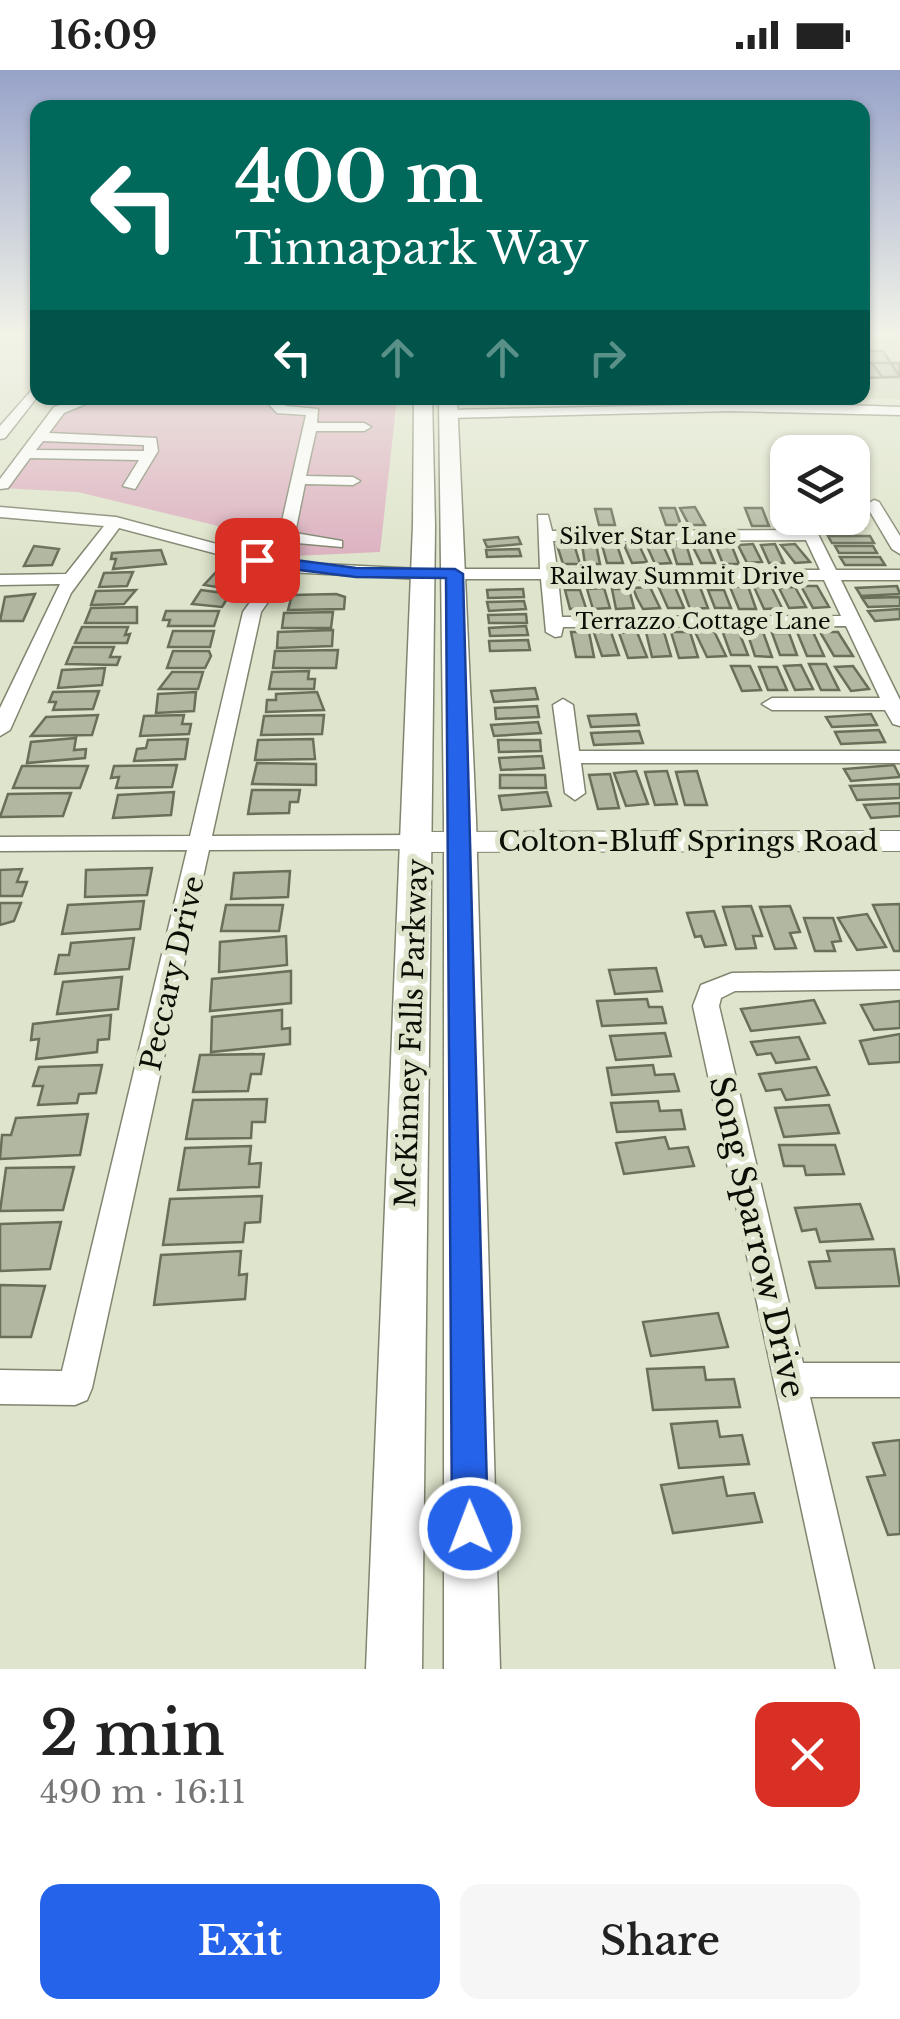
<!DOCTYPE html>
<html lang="en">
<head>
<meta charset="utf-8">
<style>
  body { margin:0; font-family:"Libre Baskerville",serif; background:#f6f6f6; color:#222; height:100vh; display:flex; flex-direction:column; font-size:38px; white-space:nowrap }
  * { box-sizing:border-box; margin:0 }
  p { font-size:32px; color:#767676 }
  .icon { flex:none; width:55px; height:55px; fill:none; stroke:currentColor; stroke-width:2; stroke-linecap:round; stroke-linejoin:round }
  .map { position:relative; height:1599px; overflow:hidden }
  .side { display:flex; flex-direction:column; background:#fff; flex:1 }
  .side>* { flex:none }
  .top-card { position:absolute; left:30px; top:30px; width:840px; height:305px; border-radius:20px; box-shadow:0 2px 8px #0004; background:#00695c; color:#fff; overflow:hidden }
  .tools { position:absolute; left:770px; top:365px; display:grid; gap:20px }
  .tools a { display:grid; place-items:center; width:100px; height:100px; border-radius:20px; background:#fff; box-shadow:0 2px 8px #0004; font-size:50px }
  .pin { position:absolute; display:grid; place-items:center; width:85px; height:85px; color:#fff; margin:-42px; border-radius:20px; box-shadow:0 5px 15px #0006 }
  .me { position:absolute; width:110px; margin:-55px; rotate:359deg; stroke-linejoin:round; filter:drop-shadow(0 0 8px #0008) }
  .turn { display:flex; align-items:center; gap:35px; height:210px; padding:0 40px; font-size:45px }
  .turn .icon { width:130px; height:130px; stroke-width:2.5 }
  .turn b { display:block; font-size:70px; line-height:85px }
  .lanes { display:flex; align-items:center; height:95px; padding:0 40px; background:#0003; justify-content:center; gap:50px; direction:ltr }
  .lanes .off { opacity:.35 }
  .round { display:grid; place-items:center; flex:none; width:105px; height:105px; border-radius:20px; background:#f6f6f6 }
  .head { display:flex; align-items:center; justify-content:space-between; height:170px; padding:0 40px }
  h1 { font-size:60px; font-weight:600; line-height:75px }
  .cta { display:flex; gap:20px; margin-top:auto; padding:20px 40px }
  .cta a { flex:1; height:115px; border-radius:20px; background:#2563eb; color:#fff; font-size:40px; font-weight:600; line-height:115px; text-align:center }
  .cta a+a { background:#f6f6f6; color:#222 }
  .status { display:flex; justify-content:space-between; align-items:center; height:70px; padding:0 50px; background:#fff; direction:ltr }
  .status svg { height:28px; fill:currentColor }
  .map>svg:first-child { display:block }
</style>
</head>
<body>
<div class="status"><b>16:09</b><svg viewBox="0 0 49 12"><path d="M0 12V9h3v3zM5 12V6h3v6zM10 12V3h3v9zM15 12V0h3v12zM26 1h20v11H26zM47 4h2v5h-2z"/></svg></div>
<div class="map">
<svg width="900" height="1599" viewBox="0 0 900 1599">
  <rect width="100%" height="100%" fill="#dfe5cc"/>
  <path fill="#d1d8b9" d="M863 270 900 271V329L788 328H862Z
    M507 328H707L508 336Z"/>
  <path fill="#ddb2c1" d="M63 328H397L380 482 294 486 214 455 78 422 0 418Z"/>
  <path fill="#b1b7a0" stroke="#6a6f5a" stroke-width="2.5" d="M862 281H883L900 307 862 308Z
    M862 293H899L900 307 862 308Z
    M872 293H899L900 307H882Z
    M695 437 705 455H689L680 438Z
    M660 438H675L681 455H666Z
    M745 438H762L769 456H752Z
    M595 439H611L615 455H599Z
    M822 451H860L864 457 826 458Z
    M828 466H870L874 473H832Z
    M518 467 521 474 487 477 484 470Z
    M662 473 671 493 655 494 646 474Z
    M574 474 580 494H563L557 475Z
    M582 474H596L600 494H585Z
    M671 474H686L692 494H677Z
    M707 474 715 493H701L692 475Z
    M715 474H731L739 494H723Z
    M753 474 762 492 747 493 738 475Z
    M775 474 784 493H769L761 475Z
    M795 474 810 492 795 493 781 475Z
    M602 475H617L623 493H607Z
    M624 475H639L647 492 632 493Z
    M34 476 59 479 52 495 24 496Z
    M835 476H873L877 483H839Z
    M519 479 521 486 487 487 486 480Z
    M161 480 166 494 113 499 116 489H111L112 483Z
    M840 487H880L885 495H845Z
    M133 502 127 516 99 517 104 503Z
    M216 502 248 507 236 520 204 515Z
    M748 516 756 539H739L730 517Z
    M771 516 782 538 764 539 754 517Z
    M801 516H817L829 537 813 538Z
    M897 516 900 524 861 526 856 518Z
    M650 517 660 538 643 539 637 528 633 518Z
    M675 517 684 538H668L659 518Z
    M682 517H700L708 538 690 539Z
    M795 517 806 537 789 538 779 518Z
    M604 518 610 538 593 539 587 519Z
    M523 519 524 527 488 528 487 520Z
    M612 519H629L634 538 616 539Z
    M136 520 124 534 91 535 96 521Z
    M201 520 223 523 227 529 222 537 192 534Z
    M565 520H580L586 538 570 539Z
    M708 520H724L731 538H715Z
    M35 524 23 551H0L5 527Z
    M336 524 345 527 344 539 288 540 292 525Z
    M900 527V536L868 537 862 528Z
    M524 531 526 539 489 541 487 532Z
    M137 537V553H85L91 538Z
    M900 539V549L875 551 868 541Z
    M166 541H219L214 556H168L170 550H163Z
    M333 542 331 558H282L284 543Z
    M526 544 527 553H489L488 545Z
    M526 556 528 565 490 566 489 558Z
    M82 557H128L125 565 130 564 127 573H75Z
    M333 560 332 576 277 578 278 562Z
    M173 561H214L210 577H168Z
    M714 561 726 586 707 587 695 562Z
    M571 562H589L594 587H576Z
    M611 562 619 585 602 586 594 563Z
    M637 562 647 587 628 588 619 563Z
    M646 562H664L671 586 652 587Z
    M671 562H690L698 587 679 588Z
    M739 562 748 585H731L723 563Z
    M747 562H763L772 587 755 586Z
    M797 562H813L824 586H807Z
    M820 562H838L853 586H834Z
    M772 563H789L797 585H780Z
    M528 570 530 580 490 581 489 571Z
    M73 577H114L110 587H120L117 595 66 594Z
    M338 580 336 598H273L275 581Z
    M173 581H209L211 586 205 598H167Z
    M809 594H826L839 620H821Z
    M801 595 813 619 795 620 784 596Z
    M731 596H750L761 620 742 621Z
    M853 596 869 619 851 621 835 597Z
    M759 597H777L787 620H768Z
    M105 598 102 615 58 618 62 600Z
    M309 601 308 609H315L314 619H269L272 602Z
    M172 602H203L198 619H159Z
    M535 618 538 629 494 632 491 621Z
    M99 621 93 639 53 640 56 632H49L53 622Z
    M196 622 194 641 156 643 158 624Z
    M317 622 324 640 266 642 267 630H276V624Z
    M537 636 539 647 496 649 495 638Z
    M636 644 639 655 591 657 588 646Z
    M871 644 877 655 832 657 826 647Z
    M98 645 92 665 31 666 46 647Z
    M184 645 182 654H191L189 664 140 666 144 646Z
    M324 645 322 664 261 665 264 646Z
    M538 652 541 663 494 666 491 655Z
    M879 660 885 672 841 674 835 662Z
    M639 661 643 673 594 675 591 663Z
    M76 668 74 680 86 679 85 688 27 693 31 672Z
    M188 669 185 689 134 691 137 679 146 678 148 670Z
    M313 669 315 689 255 690 258 670Z
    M498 670H540L541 681 499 682Z
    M542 686 544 698 501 700 499 688Z
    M257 693 316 694V715L252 714Z
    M177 695 172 717 116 718 119 707 111 708 114 696Z
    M894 695 900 707 851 711 844 699Z
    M22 696H88L80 718H13Z
    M636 701 648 734 626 736 614 703Z
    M667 701 677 734 655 735 645 702Z
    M697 701 707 735H685L676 702Z
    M610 704 619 738 598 739 589 705Z
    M500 705H545L546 718H500Z
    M900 714V728L857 730 850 716Z
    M252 720H300L298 732H290L289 743 248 744Z
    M174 722 171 745 113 748 118 725Z
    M547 722 551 736 502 740 499 726Z
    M71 723 63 746 0 747 8 724Z
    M900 733V746L871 748 864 735Z
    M152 798 147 825 85 827 86 800Z
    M22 799 17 812H27L22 826H0V800Z
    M290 801 288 827 231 829 234 803Z
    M144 831 140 859 62 864 68 835Z
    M0 833H21L14 851 0 855Z
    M900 834V881H894L873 835Z
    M226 835H283L279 861H221Z
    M751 836 762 866H753L756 878 736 879 723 837Z
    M790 836 800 862 790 863 796 878 775 879 760 837Z
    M714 841 726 875 705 877 701 866 695 867 687 843Z
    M867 844 886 877 857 880 838 848Z
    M804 848H833L841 871 832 872 835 881H815Z
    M286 866 287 895 219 902 220 872Z
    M134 868 129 899 55 904 59 885H69L71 873Z
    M656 898 662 921 615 924 609 900Z
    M291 901V933L210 941 212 909Z
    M122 907 118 939 57 944 63 912Z
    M647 929 649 937H662L666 953 602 956 597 931Z
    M814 930 825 953 751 961 741 939Z
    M900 931V958L874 960 861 935Z
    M282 940V959L290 958V974L211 982 212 947Z
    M111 945 109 969 98 970 97 982 36 989 39 969 31 970 33 954Z
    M665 963 671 986 616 990 610 966Z
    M900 964V992L869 994 860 971Z
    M799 967 809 989 776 993 771 983 757 985 751 972Z
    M264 984 261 1004H251L248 1021 193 1022 200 985Z
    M102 995 96 1023 79 1024 77 1033 38 1035 43 1016H33L39 997Z
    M653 995 655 1005 674 1004 679 1021 612 1025 607 998Z
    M816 997 829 1025 786 1030 781 1019 766 1021 759 1004Z
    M267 1029 265 1052H252L251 1068 186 1069 193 1030Z
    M658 1031 660 1041 681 1040 685 1059 617 1062 611 1033Z
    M829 1035 839 1063 784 1067 775 1038Z
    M88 1044 80 1085 0 1089 2 1065H11L16 1048Z
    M665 1067 669 1079 688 1077 694 1096 624 1104 616 1073Z
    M779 1075H835L844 1104 806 1105 804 1096H784Z
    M251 1076 249 1094 261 1093 259 1117 178 1120 185 1078Z
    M74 1097 63 1140 0 1141 6 1098Z
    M262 1126 260 1152 245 1153 243 1172 163 1175 170 1129Z
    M860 1134 873 1169 820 1172 816 1159 802 1161 795 1138Z
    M61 1152 50 1199 0 1201V1154Z
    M894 1179 900 1216 816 1218 809 1192 830 1191 827 1181Z
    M241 1181 239 1205 247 1204 245 1229 154 1235 161 1185Z
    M0 1215 45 1216 31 1267H0Z
    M718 1243 728 1277 651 1286 643 1252Z
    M704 1297 706 1310 734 1309 740 1337 653 1340 647 1299Z
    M717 1351 720 1367 742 1365 749 1394 679 1398 671 1354Z
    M900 1370V1464L888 1465 867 1407 885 1405 873 1373Z
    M723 1407 727 1426 754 1423 762 1452 673 1463 661 1415Z"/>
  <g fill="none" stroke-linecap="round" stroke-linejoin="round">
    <defs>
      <path id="minor" d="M38 313V326L5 368 0 369V356Z
        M83 328H100L64 343 49 363 156 368 158 381 135 419 123 416 139 390 30 388 8 418 0 419V409L54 337ZM43 371 144 375V381L36 380Z
        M263 328H276L286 336 318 339 317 353H364L371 357 364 361H316L306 406 353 407 360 411 353 415 305 414 295 463 342 471V477L286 472 244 457 252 452 280 460 306 345 277 343Z
        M787 333 900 337V345L730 341 448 348 441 344 448 340Z
        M874 430 879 432 900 466V484L892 479 866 435Z
        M0 437 116 447 284 492 420 499 428 504 420 509 289 502 261 542 212 766 416 765 427 772 416 779 209 780 92 1318 87 1330 75 1335 0 1334V1300L62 1301 187 780 0 781V767L190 766 243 542 274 499 119 458 71 523 10 660 0 666V638L60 514 0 515V505L66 504 104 456 0 447Z
        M538 445H548L552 461 801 460 796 448H810L836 500H900V510H841L900 630V656L893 654 885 640H772L762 634 772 628H880L846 556 563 557 561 566 555 567 546 562 541 509H455L447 504 455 499H540ZM806 470 820 500 557 499 553 471ZM558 509 824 510 841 546 562 547Z
        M563 629 573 635 579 681H900V693H581L585 723 575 730 565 723 553 635Z
        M900 901V919L735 921 721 928 719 936 803 1293H900V1327H810L874 1599H836L693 936 701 915 732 903Z"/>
      <path id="tertiary" d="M900 761V781L416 782 401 772 416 762Z"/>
      <path id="secondary" d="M414 328H432L435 455 422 1599H366L413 455Z
        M439 328H457L476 750 500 1599H444V750Z"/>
    </defs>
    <use href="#minor" stroke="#80856f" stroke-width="3"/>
    <use href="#tertiary" stroke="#80856f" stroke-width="2"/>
    <use href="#secondary" stroke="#80856f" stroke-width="3"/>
    <use href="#minor" fill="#fff" fill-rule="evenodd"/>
    <use href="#tertiary" fill="#fff" fill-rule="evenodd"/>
    <use href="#secondary" fill="#fff" fill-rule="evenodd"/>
  </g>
  <linearGradient id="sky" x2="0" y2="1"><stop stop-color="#97a2c9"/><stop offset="0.54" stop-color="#f1f3e8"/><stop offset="1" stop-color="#f1f3e8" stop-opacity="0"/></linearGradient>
  <rect width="900" height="486" fill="url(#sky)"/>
  <path fill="#2563eb" stroke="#184099" stroke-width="2.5" d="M257 485 356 498 455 499 463 504 488 1458 483 1471 470 1477 457 1471 452 1458 446 508 356 507 251 494 249 490Z"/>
  <g text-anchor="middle" stroke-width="10" stroke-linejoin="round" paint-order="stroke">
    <g font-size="22" fill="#0c0e06" stroke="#dfe5cc">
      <text x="648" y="474">Silver Star Lane</text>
      <text x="677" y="514">Railway Summit Drive</text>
      <text x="703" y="559">Terrazzo Cottage Lane</text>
    </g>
    <g font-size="28" fill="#0c0e06" stroke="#dfe5cc">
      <text x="688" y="781">Colton-Bluff Springs Road</text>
      <text transform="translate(172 903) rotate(-77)" y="10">Peccary Drive</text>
      <text transform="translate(411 963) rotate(-88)" y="10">McKinney Falls Parkway</text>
    </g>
    <g font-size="32" fill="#0c0e06" stroke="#dfe5cc">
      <text transform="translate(757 1167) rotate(77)" y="11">Song Sparrow Drive</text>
    </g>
  </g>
</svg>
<div class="tools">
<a><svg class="icon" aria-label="layers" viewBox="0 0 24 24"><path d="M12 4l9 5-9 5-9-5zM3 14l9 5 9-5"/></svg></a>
</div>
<div class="pin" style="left:257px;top:490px;background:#d93025"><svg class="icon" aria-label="arrive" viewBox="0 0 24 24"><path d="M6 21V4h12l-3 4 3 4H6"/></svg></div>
<svg class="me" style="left:470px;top:1458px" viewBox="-20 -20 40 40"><circle r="17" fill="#2563eb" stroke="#fff" stroke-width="3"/><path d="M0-11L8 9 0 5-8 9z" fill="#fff"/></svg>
<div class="top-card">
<div class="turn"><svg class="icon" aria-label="left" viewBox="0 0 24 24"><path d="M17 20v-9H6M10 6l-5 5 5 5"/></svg><div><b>400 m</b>Tinnapark Way</div></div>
<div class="lanes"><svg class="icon" aria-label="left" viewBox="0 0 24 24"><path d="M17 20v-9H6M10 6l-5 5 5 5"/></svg><svg class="icon off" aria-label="ahead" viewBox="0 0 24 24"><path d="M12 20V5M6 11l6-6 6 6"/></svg><svg class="icon off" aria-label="ahead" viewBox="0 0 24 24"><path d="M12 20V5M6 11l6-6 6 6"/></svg><svg class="icon off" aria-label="right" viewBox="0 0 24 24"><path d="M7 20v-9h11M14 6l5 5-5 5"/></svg></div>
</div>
</div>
<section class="side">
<div class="head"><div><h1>2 min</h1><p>490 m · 16:11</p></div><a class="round" style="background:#d93025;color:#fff"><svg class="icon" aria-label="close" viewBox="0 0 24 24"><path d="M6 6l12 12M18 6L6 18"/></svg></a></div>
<div class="cta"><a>Exit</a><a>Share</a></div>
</section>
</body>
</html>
